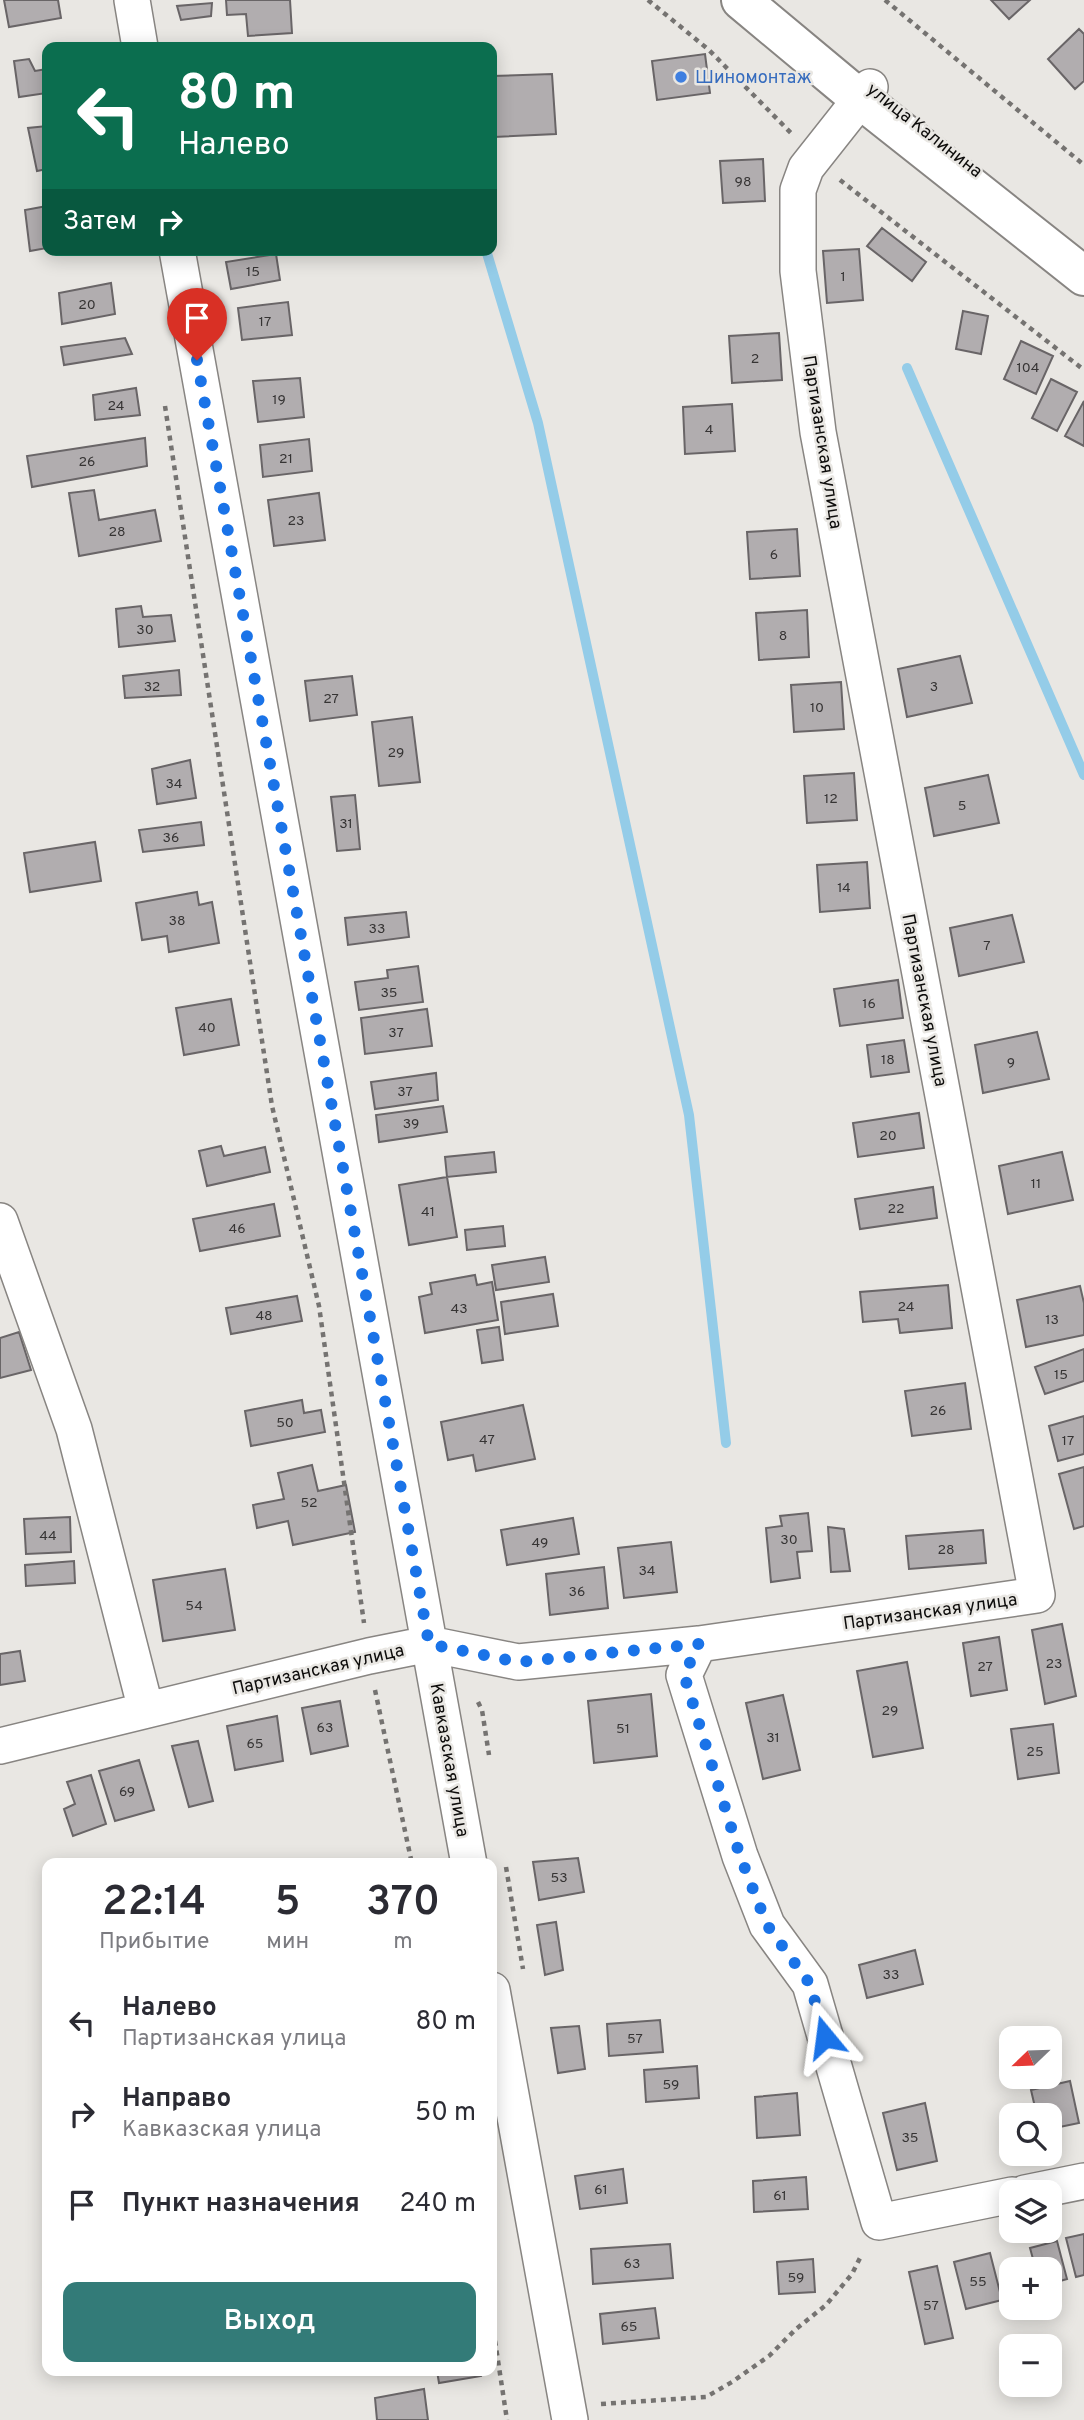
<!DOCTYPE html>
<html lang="ru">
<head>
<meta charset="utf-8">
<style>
  body { margin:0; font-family:Overpass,sans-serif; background:#f7f7f7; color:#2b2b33; height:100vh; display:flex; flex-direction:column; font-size:26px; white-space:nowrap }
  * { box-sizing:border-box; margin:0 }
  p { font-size:23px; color:#7c7c81 }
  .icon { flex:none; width:38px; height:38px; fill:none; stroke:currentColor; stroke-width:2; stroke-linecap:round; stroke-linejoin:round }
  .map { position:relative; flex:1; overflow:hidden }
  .side { position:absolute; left:42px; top:1858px; width:455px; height:518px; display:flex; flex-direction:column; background:#fff; border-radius:14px; box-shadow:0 4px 18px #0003 }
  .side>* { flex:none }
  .guide { position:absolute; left:42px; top:42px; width:455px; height:214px; border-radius:14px; box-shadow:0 4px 18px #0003; background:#0b6e4f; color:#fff; overflow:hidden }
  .needle { width:46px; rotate:247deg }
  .buttons { position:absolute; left:999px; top:2026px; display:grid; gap:14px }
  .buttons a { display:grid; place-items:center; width:63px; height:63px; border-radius:14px; background:#fff; box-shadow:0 4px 18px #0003; font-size:35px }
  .pin { position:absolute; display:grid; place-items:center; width:60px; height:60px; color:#fff; margin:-72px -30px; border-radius:50% 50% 50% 0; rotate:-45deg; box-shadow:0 0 7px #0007 }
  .pin .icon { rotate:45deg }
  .me { position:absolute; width:77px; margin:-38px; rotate:344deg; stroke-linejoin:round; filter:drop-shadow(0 0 5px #0008) }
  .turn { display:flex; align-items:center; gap:24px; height:147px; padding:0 21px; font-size:32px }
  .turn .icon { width:91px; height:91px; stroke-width:2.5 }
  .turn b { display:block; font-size:49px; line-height:60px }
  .then { display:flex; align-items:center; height:66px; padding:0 21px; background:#0003; gap:14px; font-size:26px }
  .eta { display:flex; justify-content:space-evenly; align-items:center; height:119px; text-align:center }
  .eta b { font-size:42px; font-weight:600; line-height:49px }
  .action { display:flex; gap:14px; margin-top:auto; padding:14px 21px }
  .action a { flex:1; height:80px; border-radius:14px; background:#337b78; color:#fff; font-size:28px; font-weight:600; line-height:80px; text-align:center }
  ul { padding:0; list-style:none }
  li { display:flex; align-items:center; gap:21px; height:91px; padding:0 21px }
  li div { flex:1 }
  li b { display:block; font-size:26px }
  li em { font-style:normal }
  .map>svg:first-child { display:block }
</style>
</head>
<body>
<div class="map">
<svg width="1084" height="2420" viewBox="0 0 1084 2420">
  <rect width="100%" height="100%" fill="#e9e7e3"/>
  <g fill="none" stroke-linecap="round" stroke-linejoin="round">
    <path stroke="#94cce8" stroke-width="10" d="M486 250 538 423 689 1115 726 1443
      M907 368 1084 775"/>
  </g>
  <path fill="#b1adaf" stroke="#696567" stroke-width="2" d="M4 0H58L61 18 9 27Z
    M226 0H290L292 33 248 36 246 14 227 15Z
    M991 0H1030L1009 19Z
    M212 3 211 16 181 20 177 6Z
    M1079 29 1084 34V81L1075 89 1048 59Z
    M705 54 710 93 657 100 652 61Z
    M29 59 35 71 47 69V93L19 97 14 61Z
    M552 74 556 134 494 137 492 76Z
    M47 126V169L37 171 28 128Z
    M763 159 765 201 723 203 720 161Z
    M47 206V248L30 251 25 210Z
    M882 228 926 262 912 281 867 246Z
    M859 249 863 300 827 303 823 251Z
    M276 254 280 280 231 289 226 262Z
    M111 283 115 314 62 324 59 293Z
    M288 302 292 335 242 340 238 308Z
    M963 311 988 316 981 354 956 349Z
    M779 333 782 380 732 383 729 336Z
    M125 338 132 354 64 365 61 347Z
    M1021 341 1053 356 1036 394 1004 379Z
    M300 378 304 417 258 422 253 381Z
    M1051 379 1077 392 1057 431 1032 418Z
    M136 388 140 415 95 420 93 395Z
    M1084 401V446L1065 436Z
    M732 404 735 451 685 454 683 407Z
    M145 438 147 466 32 487 27 456Z
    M309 439 312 471 263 477 260 445Z
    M94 490 99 520 155 510 161 541 79 556 69 493Z
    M319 493 325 540 274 546 268 500Z
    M797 529 800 576 750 579 747 532Z
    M141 606 143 617 171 615 175 641 119 647 116 609Z
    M807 610 809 657 759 660 756 613Z
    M960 656 972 703 907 717 898 669Z
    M179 670 181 695 125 698 123 676Z
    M352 676 357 715 310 721 305 681Z
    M841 682 844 729 794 732 791 685Z
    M412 717 420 782 379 786 372 722Z
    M190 760 196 798 157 804 152 769Z
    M854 773 857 820 807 823 804 776Z
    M988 775 999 823 934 836 925 788Z
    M355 795 360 849 337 851 331 797Z
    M201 822 204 845 143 852 139 830Z
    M95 842 101 881 30 892 24 853Z
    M867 862 870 908 820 912 817 865Z
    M197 892 199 905 212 902 219 943 169 952 167 936 142 940 136 903Z
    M406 912 409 937 348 945 345 918Z
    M1012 915 1024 962 959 976 950 928Z
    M418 966 423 1002 359 1010 355 982 388 978 387 970Z
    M898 980 903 1018 840 1026 834 989Z
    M231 999 239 1045 184 1055 176 1008Z
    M427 1009 432 1046 365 1054 361 1018Z
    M1037 1032 1049 1079 983 1093 975 1045Z
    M904 1040 909 1072 871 1077 867 1045Z
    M436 1073 438 1100 375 1109 371 1082Z
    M443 1106 447 1132 379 1142 376 1115Z
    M919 1113 924 1148 858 1157 853 1123Z
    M221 1146 224 1156 265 1147 270 1172 207 1186 199 1151Z
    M494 1152 496 1172 447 1177 445 1157Z
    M1062 1152 1073 1200 1008 1214 999 1166Z
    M447 1177 457 1237 409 1245 399 1185Z
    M933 1187 937 1218 860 1229 855 1199Z
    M274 1204 280 1236 200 1251 193 1219Z
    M503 1226 505 1246 467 1250 465 1230Z
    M545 1257 549 1282 496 1290 492 1265Z
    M475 1275 477 1285 492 1282 498 1320 425 1333 419 1297 432 1294 430 1283Z
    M948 1285 952 1328 900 1333 898 1319 863 1322 860 1292Z
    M1080 1286 1084 1303V1335L1026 1347 1017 1300Z
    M553 1294 558 1326 505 1334 501 1302Z
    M297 1296 302 1321 231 1334 226 1308Z
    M499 1327 503 1360 482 1363 477 1330Z
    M19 1332 31 1370 0 1378V1338Z
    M1084 1349V1381L1045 1394 1035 1367Z
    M965 1383 971 1429 912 1436 905 1391Z
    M302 1400 304 1413 321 1410 325 1432 251 1446 245 1411Z
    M523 1405 535 1459 476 1471 473 1455 448 1460 441 1422Z
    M1084 1416V1454L1058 1461 1049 1426Z
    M312 1465 318 1491 346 1485 355 1532 293 1545 288 1521 257 1528 253 1505 284 1499 278 1473Z
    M1084 1467V1526L1074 1529 1059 1474Z
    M808 1513 812 1551 797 1552 800 1578 771 1582 766 1528 782 1526 780 1516Z
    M70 1517 71 1552 26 1554 24 1519Z
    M573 1518 579 1554 507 1565 501 1530Z
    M828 1527 844 1529 850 1571 831 1572Z
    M983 1530 986 1563 909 1569 906 1536Z
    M671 1542 677 1592 624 1598 618 1548Z
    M74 1561 75 1583 26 1586 25 1565Z
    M604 1567 608 1608 550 1615 546 1574Z
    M225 1569 235 1630 163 1641 153 1580Z
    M1062 1624 1076 1696 1045 1704 1032 1630Z
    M999 1637 1007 1690 971 1696 963 1643Z
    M20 1651 25 1681 0 1685V1654Z
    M907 1662 923 1748 873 1757 857 1671Z
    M651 1694 657 1756 594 1763 588 1701Z
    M783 1695 800 1770 763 1779 746 1703Z
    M340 1701 348 1746 311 1754 302 1708Z
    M277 1716 283 1761 235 1770 227 1726Z
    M1053 1724 1059 1773 1018 1779 1011 1729Z
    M198 1741 213 1801 189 1807 172 1746Z
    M139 1760 154 1810 115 1821 99 1771Z
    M91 1775 106 1824 73 1836 64 1809 75 1804 67 1782Z
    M578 1858 584 1892 539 1900 533 1862Z
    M556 1922 563 1970 545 1975 537 1925Z
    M915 1950 923 1984 867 1998 859 1965Z
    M660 2020 663 2052 609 2056 607 2024Z
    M579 2026 585 2069 558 2073 551 2028Z
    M697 2066 699 2098 646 2102 644 2070Z
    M1070 2081 1079 2123 1050 2129V2116H1037L1031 2090Z
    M797 2093 800 2135 757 2138 755 2097Z
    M925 2103 937 2161 897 2170 883 2113Z
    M623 2169 627 2203 580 2209 575 2176Z
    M806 2177 808 2209 754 2212 753 2181Z
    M1084 2234V2275L1076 2277 1066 2238Z
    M1057 2241 1067 2279 1050 2284V2270H1036L1030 2248Z
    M670 2244 673 2278 593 2284 591 2249Z
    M990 2253 1002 2300 966 2309 954 2262Z
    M813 2259 815 2292 779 2294 777 2262Z
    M937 2266 953 2338 925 2344 909 2272Z
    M655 2308 659 2338 603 2344 600 2314Z
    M437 2371H480L481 2376 439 2383Z
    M424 2389 428 2420H377L375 2398Z"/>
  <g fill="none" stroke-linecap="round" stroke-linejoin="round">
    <defs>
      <path id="minor" d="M132 0 140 47
        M177 250 469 1864
        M0 1221 74 1429 146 1710
        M699 1644 684 1675 740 1856 767 1925 810 1984 879 2222 1012 2195
        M0 1746 369 1656 429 1644 518 1662 699 1644 1037 1595 818 432 798 271V190L806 168 870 87
        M492 1990 570 2420
        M1025 2193 1084 2181"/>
      <path id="secondary" d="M741 0 849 90 1084 276"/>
    </defs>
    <use href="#minor" stroke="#888582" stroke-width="38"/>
    <use href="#secondary" stroke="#888582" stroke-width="42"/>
    <path stroke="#757371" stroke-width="4.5" stroke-dasharray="5 5" stroke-linecap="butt" d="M648 0 709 50 791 133
      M885 0 1084 165
      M840 180 1084 370
      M165 406 272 1106 319 1306 364 1623
      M375 1690 412 1864
      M478 1702 482 1710 489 1755
      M506 1867 523 1969
      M492 2321 507 2420
      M601 2404 706 2397 732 2382 769 2356 796 2329 826 2305 852 2274 862 2254"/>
    <use href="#minor" stroke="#fff" stroke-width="35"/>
    <use href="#secondary" stroke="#fff" stroke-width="38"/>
  </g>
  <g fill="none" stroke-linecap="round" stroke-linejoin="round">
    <path stroke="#1a73e8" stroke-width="12" stroke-dasharray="0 21.6" d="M197 360 429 1644 518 1662 699 1644 684 1675 740 1856 767 1925 810 1984 825 2037"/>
  </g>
  <circle fill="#3f7fe0" stroke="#e9e7e3" stroke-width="2.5" cx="681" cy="77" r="7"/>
  <g text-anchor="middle" stroke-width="5" stroke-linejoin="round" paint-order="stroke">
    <g font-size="14" fill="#363434">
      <text x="743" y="186">98</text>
      <text x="253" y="276">15</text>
      <text x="843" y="281">1</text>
      <text x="87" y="309">20</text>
      <text x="265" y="326">17</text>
      <text x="755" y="363">2</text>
      <text x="1028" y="372">104</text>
      <text x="279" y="404">19</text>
      <text x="116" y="410">24</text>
      <text x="709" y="434">4</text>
      <text x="286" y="463">21</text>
      <text x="87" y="466">26</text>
      <text x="296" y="525">23</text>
      <text x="117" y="536">28</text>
      <text x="774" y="559">6</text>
      <text x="145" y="634">30</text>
      <text x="783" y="640">8</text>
      <text x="152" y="691">32</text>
      <text x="934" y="691">3</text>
      <text x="331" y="703">27</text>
      <text x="817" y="712">10</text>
      <text x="396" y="757">29</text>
      <text x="174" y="788">34</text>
      <text x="831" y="803">12</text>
      <text x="962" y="810">5</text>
      <text x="346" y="828">31</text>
      <text x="171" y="842">36</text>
      <text x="844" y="892">14</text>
      <text x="177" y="925">38</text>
      <text x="377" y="933">33</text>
      <text x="987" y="950">7</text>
      <text x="389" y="997">35</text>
      <text x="869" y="1008">16</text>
      <text x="207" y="1032">40</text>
      <text x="396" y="1037">37</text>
      <text x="888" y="1064">18</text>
      <text x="1011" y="1067">9</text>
      <text x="405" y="1096">37</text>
      <text x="411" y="1128">39</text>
      <text x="888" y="1140">20</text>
      <text x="1036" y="1188">11</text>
      <text x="896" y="1213">22</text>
      <text x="428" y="1216">41</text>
      <text x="237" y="1233">46</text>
      <text x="906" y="1311">24</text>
      <text x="459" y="1313">43</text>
      <text x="264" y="1320">48</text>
      <text x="1052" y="1324">13</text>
      <text x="1061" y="1379">15</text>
      <text x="938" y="1415">26</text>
      <text x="285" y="1427">50</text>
      <text x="487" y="1444">47</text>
      <text x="1068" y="1445">17</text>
      <text x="309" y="1507">52</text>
      <text x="48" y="1540">44</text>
      <text x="789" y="1544">30</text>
      <text x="540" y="1547">49</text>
      <text x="946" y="1554">28</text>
      <text x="647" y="1575">34</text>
      <text x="577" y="1596">36</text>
      <text x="194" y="1610">54</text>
      <text x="1054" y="1668">23</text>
      <text x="985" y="1671">27</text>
      <text x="890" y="1715">29</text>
      <text x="325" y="1732">63</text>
      <text x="623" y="1733">51</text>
      <text x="773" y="1742">31</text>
      <text x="255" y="1748">65</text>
      <text x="1035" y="1756">25</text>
      <text x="127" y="1796">69</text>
      <text x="559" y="1882">53</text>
      <text x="891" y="1979">33</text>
      <text x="635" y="2043">57</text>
      <text x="671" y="2089">59</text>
      <text x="910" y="2142">35</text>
      <text x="601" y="2194">61</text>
      <text x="780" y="2200">61</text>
      <text x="632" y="2268">63</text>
      <text x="796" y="2282">59</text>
      <text x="978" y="2286">55</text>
      <text x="931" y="2310">57</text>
      <text x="629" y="2331">65</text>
    </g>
    <g font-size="18" fill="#366cbe" stroke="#e9e7e3" text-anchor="start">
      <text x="695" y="83">Шиномонтаж</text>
    </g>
    <g font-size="18" fill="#0d0c0b" stroke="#e9e7e3">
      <text transform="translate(925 130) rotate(38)" y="6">улица Калинина</text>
      <text transform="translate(823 442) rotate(81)" y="6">Партизанская улица</text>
      <text transform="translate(925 1000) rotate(79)" y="6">Партизанская улица</text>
      <text transform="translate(930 1611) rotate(-8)" y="6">Партизанская улица</text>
      <text transform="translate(318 1669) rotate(-13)" y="6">Партизанская улица</text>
      <text transform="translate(450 1760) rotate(80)" y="6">Кавказская улица</text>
    </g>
  </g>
</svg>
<div class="buttons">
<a><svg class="needle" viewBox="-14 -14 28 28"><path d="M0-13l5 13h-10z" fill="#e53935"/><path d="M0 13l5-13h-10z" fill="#7c7c81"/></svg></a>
<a><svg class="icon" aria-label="search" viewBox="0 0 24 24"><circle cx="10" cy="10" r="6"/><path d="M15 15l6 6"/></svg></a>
<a><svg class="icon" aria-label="layers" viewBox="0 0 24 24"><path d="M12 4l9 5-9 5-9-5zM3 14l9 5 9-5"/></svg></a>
<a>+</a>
<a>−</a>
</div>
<div class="pin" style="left:197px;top:360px;background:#d93025"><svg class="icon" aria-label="arrive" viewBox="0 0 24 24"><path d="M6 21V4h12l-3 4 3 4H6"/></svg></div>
<svg class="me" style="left:825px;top:2037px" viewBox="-20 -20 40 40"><path d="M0-17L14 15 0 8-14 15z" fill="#1a73e8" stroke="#fff" stroke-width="4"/></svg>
<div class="guide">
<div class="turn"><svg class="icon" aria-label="left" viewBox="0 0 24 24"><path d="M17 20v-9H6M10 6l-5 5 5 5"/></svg><div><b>80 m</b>Налево</div></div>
<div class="then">Затем<svg class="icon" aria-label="right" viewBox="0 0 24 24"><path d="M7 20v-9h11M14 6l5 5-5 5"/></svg></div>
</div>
<section class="side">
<div class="eta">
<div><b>22:14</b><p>Прибытие</p></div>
<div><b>5</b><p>мин</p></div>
<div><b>370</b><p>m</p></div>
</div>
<ul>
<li><svg class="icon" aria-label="left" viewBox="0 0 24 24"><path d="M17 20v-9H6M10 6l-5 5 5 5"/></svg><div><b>Налево</b><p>Партизанская улица</p></div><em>80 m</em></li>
<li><svg class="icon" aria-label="right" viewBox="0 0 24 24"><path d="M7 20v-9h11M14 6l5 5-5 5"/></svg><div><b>Направо</b><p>Кавказская улица</p></div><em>50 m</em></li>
<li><svg class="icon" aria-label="arrive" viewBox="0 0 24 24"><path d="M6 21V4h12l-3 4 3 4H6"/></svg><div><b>Пункт назначения</b></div><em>240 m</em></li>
</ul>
<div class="action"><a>Выход</a></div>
</section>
</div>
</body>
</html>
